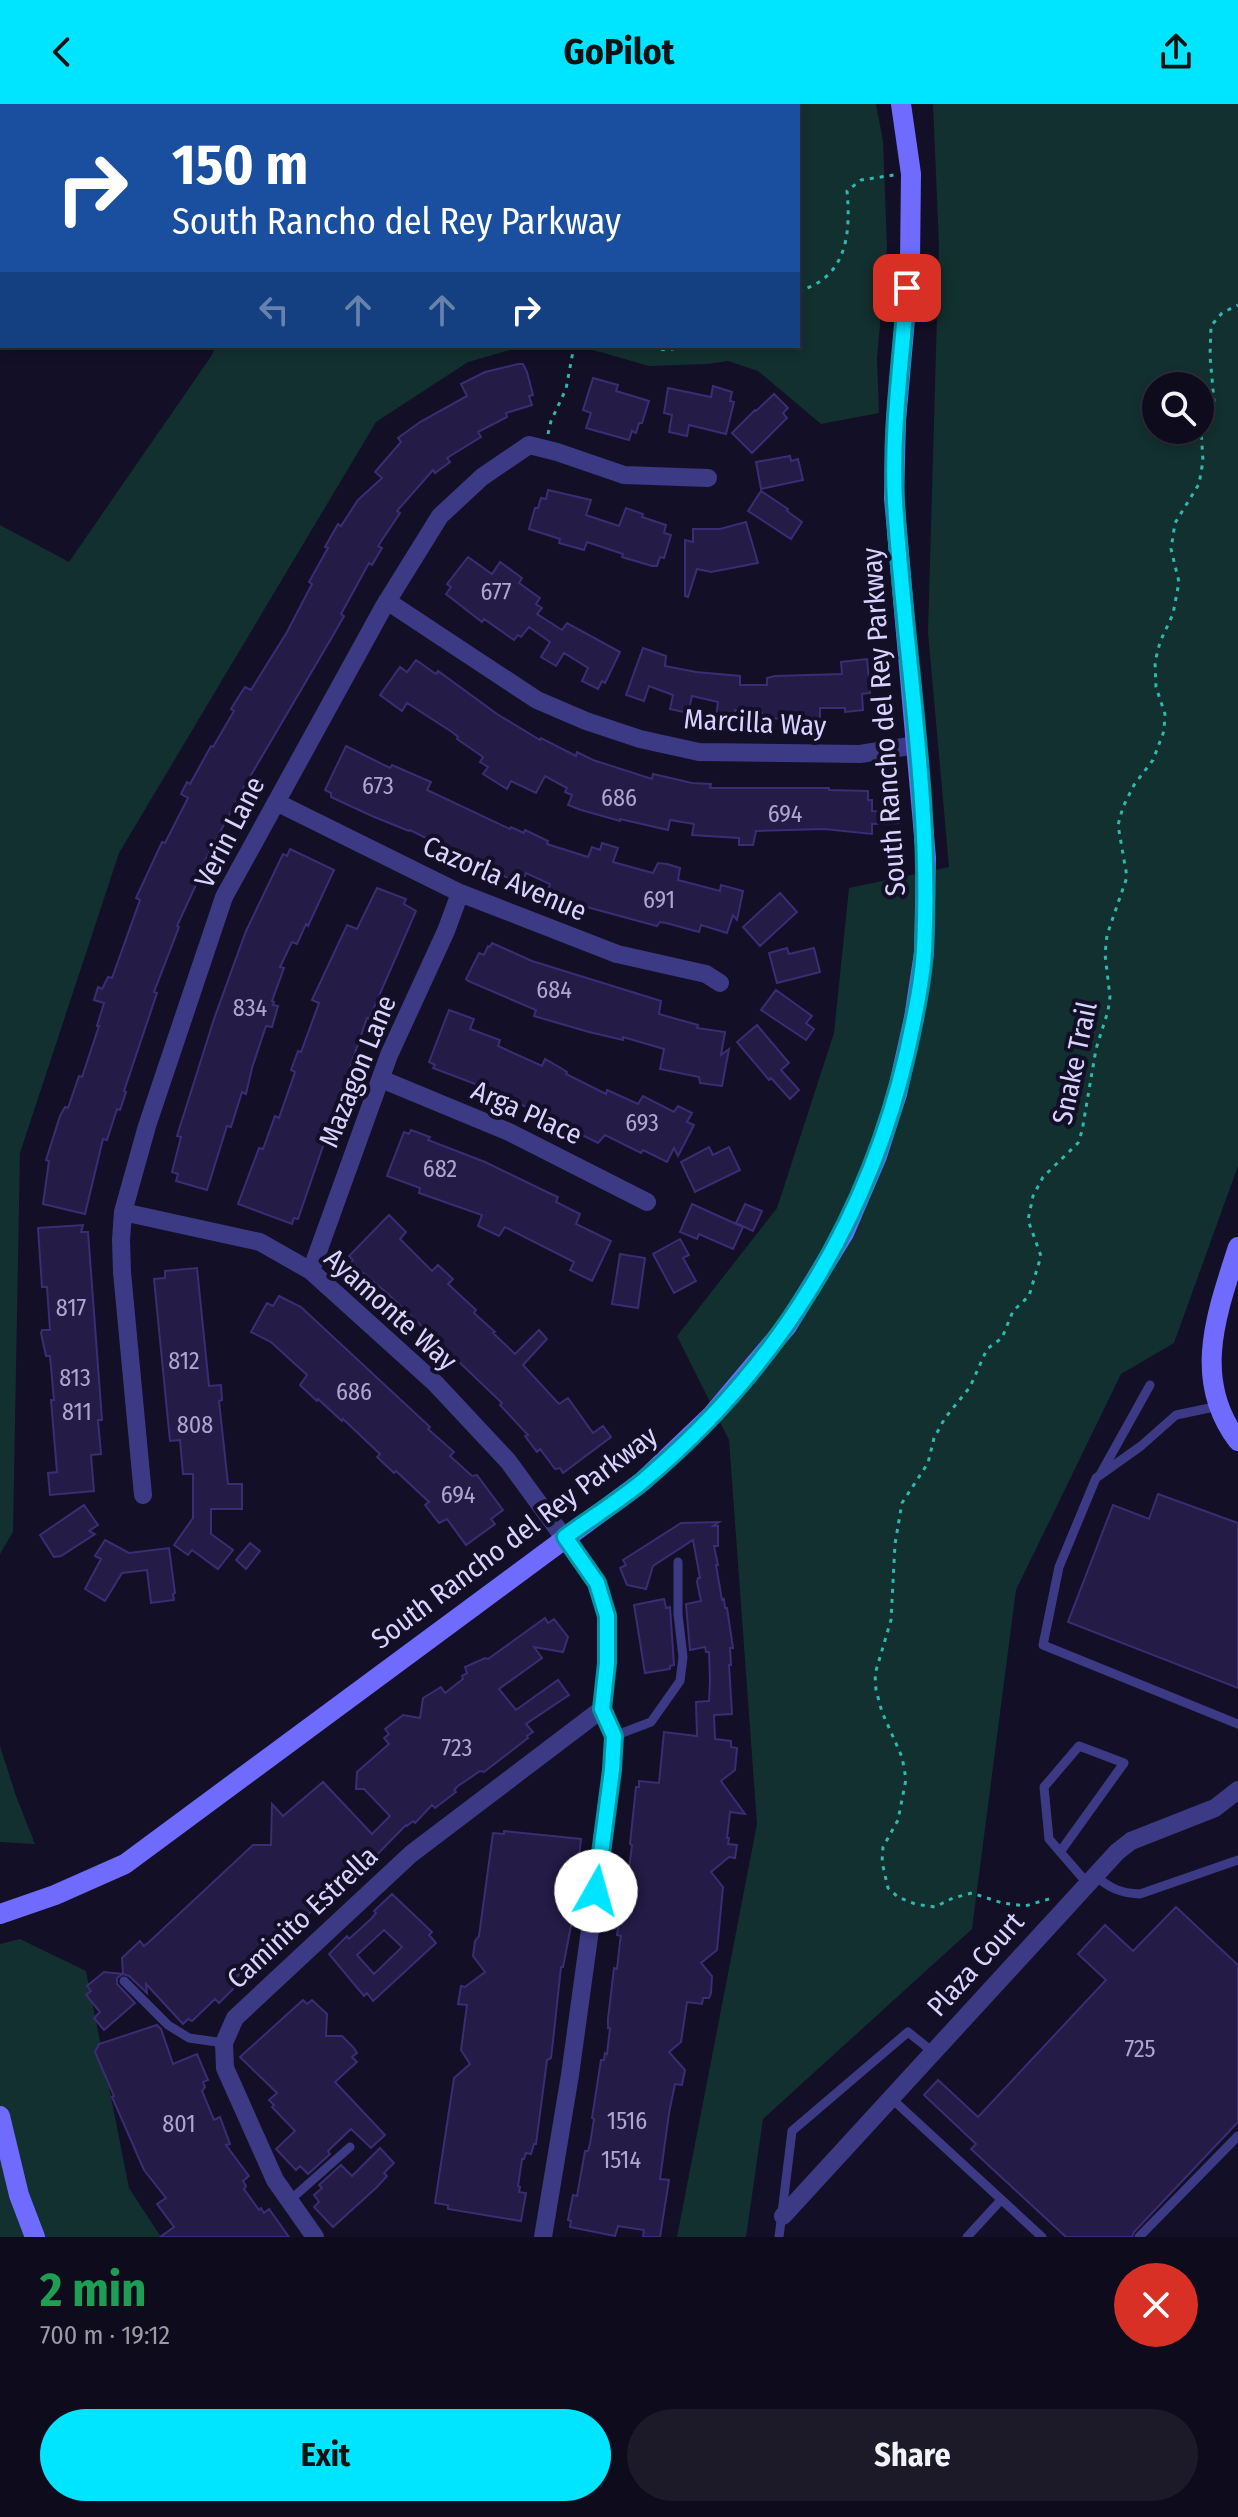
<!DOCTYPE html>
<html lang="en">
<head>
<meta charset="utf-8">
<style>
  body { margin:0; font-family:"Fira Sans Condensed",sans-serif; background:#1c1929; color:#f1f3f6; height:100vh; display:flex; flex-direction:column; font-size:30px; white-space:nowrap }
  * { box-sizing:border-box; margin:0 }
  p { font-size:26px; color:#9b9ba3 }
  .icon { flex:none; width:44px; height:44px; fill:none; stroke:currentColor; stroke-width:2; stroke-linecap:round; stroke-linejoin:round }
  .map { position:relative; height:2133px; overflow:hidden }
  .side { display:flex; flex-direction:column; background:#0e0b1c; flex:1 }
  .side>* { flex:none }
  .top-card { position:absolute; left:0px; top:0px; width:800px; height:244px; box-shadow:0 4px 12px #0003,0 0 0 2px #2e2b3b; background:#1a4fa0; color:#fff; overflow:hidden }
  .buttons { position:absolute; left:1142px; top:268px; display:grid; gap:16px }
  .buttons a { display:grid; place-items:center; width:72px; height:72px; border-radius:50%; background:#0e0b1c; box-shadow:0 4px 12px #0003,0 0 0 2px #2e2b3b; font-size:40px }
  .pin { position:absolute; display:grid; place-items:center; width:68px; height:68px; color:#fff; margin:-34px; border-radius:16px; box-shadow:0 4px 12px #0006 }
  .me { position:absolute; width:88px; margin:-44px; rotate:7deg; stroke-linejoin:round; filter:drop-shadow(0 0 6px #0008) }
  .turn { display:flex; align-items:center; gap:28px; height:168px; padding:0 40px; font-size:36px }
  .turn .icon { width:104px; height:104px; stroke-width:2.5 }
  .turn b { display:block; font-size:56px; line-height:68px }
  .lanes { display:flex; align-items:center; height:76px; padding:0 40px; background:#0003; justify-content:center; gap:40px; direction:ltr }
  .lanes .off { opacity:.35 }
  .round { display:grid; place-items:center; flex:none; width:84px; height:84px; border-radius:42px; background:#1c1929 }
  .headline { display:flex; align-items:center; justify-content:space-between; height:136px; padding:0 40px }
  h1 { font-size:48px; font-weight:700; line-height:60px; color:#1e9e55 }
  .button { display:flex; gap:16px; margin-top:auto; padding:16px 40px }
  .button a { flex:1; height:92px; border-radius:48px; background:#00e5ff; color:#111; font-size:32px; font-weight:700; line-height:92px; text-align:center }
  .button a+a { background:#1c1929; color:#f1f3f6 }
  header { display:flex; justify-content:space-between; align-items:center; height:104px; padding:0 40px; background:#00e5ff; color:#111; font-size:36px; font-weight:700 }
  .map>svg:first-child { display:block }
</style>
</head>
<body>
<header><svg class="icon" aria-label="back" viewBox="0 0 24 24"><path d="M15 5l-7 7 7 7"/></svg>GoPilot<svg class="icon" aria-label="share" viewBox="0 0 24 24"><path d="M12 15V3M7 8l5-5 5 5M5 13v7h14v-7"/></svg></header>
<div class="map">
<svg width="1238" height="2133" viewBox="0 0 1238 2133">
  <rect width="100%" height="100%" fill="#130f26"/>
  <path fill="#12302f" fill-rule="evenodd" d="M317 0H876L883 37 887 143 877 254 879 309 821 320 758 267 728 257 708 260 649 262 579 242H798V2H316Z
    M933 0H1238V1062L1174 1239 1121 1270 1016 1486 972 1825 763 2015 746 2133H677L757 1720 729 1336 677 1232 777 1104 834 929 849 784 949 763 928 529 939 142ZM1156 282H1200V326H1156Z
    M216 242H524L468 258 376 318 119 749 20 1049 13 1428 0 1450V421L69 458 212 251Z
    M0 1642 16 1692 35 1740 0 1738Z
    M20 1835 86 1867 129 2084 161 2133H0V1840Z"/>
  <path fill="#241b47" stroke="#3b2d73" stroke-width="2" fill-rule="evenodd" d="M518 260H523L527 268 533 291 529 292 532 301 506 309 507 313 478 328 481 333 447 354 450 358 435 369 433 366 397 407 400 409 378 442 382 444 372 461 369 459 341 510 344 512 335 528 244 683 204 758 206 759 177 822 179 823 154 888 157 889 124 987 126 988 120 1006 117 1005 107 1036 103 1035 85 1110 43 1100 49 1057 46 1056 60 1012 65 1003 68 1004 79 972 82 973 99 922H97L104 899 94 896 98 883 102 885 108 873 112 874 140 796 136 794 162 738 165 739 188 694 181 690 187 678 190 680 211 642 213 643 234 607 231 605 239 592 245 583 251 586 287 528 312 480 309 478 328 444 325 443 338 420 341 422 358 396 382 374 375 368 401 338 398 334 420 318 467 292 461 280 485 268Z
    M593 274 618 281 616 287 649 297 642 319H639L636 329 632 327 629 336 586 324 591 309 583 306Z
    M713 282 732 288 730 297 734 298 726 330 689 321 687 332 669 328 672 311 664 309 668 284 711 293Z
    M774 290 788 304 783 309 787 314 752 349 732 329 755 306 756 307Z
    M790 352 791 357 798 355 803 376 761 385 756 358Z
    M548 386 591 396 586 411 619 422 626 404 643 410 642 413 666 421 664 429 671 431 664 454 660 453 657 462H652L622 453 623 450 587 438 584 446 559 439 560 435 529 425 535 404H538L541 394 546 395Z
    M761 387 788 405 787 407 802 418 791 435 748 407Z
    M746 418 758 459 711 468 697 465 688 493 685 492V436L693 438V425H720Z
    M468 453 492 470 500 458 522 474 519 479 540 494 536 500 542 504 537 510 562 526 567 519 620 548 605 579 602 577 598 585 582 577 588 564 564 549 556 562 541 553 550 538 529 523 521 533 518 531 514 536 484 515 482 518 446 490 451 483 447 480Z
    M643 544 666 552 665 562 696 568 740 572V581H767V574L775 572 842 570 841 558 867 555 870 589 862 590 863 606 845 608V604H820V613L762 615V608L735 606V614L716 613 718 598 692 592 688 609 670 605 673 591 649 582 644 597 626 591Z
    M416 556 436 570 438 567 497 610 540 636 541 634 576 652 577 648 593 656 652 675 653 670 692 679 711 680 710 684H829V686L868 687V696H872V707L899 708V719L872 720V730L824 725 756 727 753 741H739V734L692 731 694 720 670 716 668 726 620 715V717L581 706 568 701 572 691 565 688 567 684 545 672 536 689 511 677 507 685 483 670 488 663 480 658 483 653 457 635 458 633 452 628 407 599 402 607 380 591 400 563 407 568Z
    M346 642 390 664 392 661 431 678 427 686 510 725 511 723 524 729 525 726 548 737 547 740 588 753 592 743 600 746 602 739 618 744 613 758 653 769 658 759 667 760 680 764 678 776 720 787 721 781 743 787 737 816 733 811 727 829 701 821 699 828 666 819 660 818 657 822 572 799 547 789 550 780 526 769 522 779 498 770 410 726 409 727 372 712 331 693V689L325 686Z
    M290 745 334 766 308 822 306 820 297 840 292 838 280 863 284 864 272 897 274 898 273 901 278 902 272 923 266 922 252 964 246 990 242 988 231 1023 227 1022 207 1086 176 1077 178 1070 172 1068 181 1033 177 1032 214 915 246 827 283 750 287 752Z
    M377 784 406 795 404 800 416 807 369 915 367 914 298 1115 294 1114 292 1120 238 1100 259 1044 263 1045 275 1012 279 1014 295 968 291 966 298 947 301 948 319 899 312 896 347 821 357 825Z
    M780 789 797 808 760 842 743 823Z
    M492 839 532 857 661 897 659 910 698 921 697 924 725 928 721 951 729 945 722 982 700 979 699 973 660 965 664 945 623 933V936L589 928 534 912 536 906 468 877 466 875 479 849 484 851 488 842 490 843Z
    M787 844 789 850 814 844 820 868 777 879 769 849Z
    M776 886 812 912 806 919 814 925 806 936 761 906Z
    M449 906 474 915 470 925 500 936 498 942 542 962 545 955 559 963 567 968 566 970 606 990 607 986 638 1000 643 992 674 1008 678 1002 692 1009 687 1018 694 1021 678 1052 674 1044 667 1058 643 1046 641 1049 605 1031 598 1039 545 1012 544 1014 528 1006 529 1004 499 991V989L433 964 435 961 429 958Z
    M757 921 789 959 781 966 799 986 790 995 771 974 769 976 737 938Z
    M411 1026 430 1033 428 1036 485 1058 547 1088 558 1093 556 1098 580 1110 576 1120 611 1137 592 1177 570 1166 574 1158 505 1123 499 1132 478 1122 482 1111 419 1089 420 1084 387 1072 404 1028 409 1030Z
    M709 1043 713 1051 729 1043 740 1066 695 1088 681 1058Z
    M692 1100 743 1123 733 1145 699 1130 697 1135 680 1128Z
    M745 1100 762 1107 753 1127 736 1119Z
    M389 1111 406 1128 400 1135 432 1167 438 1161 453 1175 448 1180 476 1206 474 1209 495 1228 493 1229 515 1250 539 1226 547 1235 523 1261 559 1300 568 1294 593 1329 603 1322 611 1333 563 1369 560 1364 555 1365 540 1345 537 1348 525 1332 528 1331 500 1301 502 1299 387 1189 351 1159 353 1156 349 1152Z
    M83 1121 81 1128H88L102 1316H98L101 1350 91 1351 94 1387 50 1391 48 1369 57 1368 51 1296H54L50 1252H46L41 1229 42 1226H50L47 1183H42L38 1124Z
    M680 1135 689 1151 683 1154 696 1177 674 1189 653 1150Z
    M620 1150 645 1154 638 1204 612 1200Z
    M197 1164 209 1282 221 1281 222 1296 219 1297 228 1380H242V1405H211V1430L233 1446 218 1465 192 1446 188 1451 174 1441 193 1414V1370H183L180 1336 170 1337 154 1175 165 1174V1167Z
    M279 1192 301 1203 430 1323 428 1325 454 1348 450 1352 472 1372 477 1371 503 1406 491 1415 495 1420 466 1441 447 1415 439 1419 425 1401 429 1398 396 1367 394 1369 377 1353 380 1350 343 1315 342 1317 318 1295 317 1297 300 1281 307 1271 271 1238 251 1228 267 1199 273 1202Z
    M1158 1390 1238 1419V1584L1068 1518 1113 1401 1149 1415Z
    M84 1401 98 1421 89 1427 95 1430 61 1452 54 1453 40 1431Z
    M719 1418 713 1422H718V1442H714L718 1461H716L722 1496 724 1495 725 1504H727L733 1544H730L731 1561H729L732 1610 714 1611 715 1635 731 1637V1643L737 1644 735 1666 721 1677 745 1710 730 1708 727 1734H729L728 1740 737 1741 735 1754 729 1753 711 1768 723 1783 717 1846 701 1859 712 1872 711 1889 709 1894H703L702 1900 687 1898 681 1938 669 1948 685 1966 682 1981 675 1980 669 2009 660 2075 669 2076 660 2133H643L644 2126 618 2122 615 2132 570 2123 571 2117 568 2116 573 2091 577 2092 585 2047H588L590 2040 594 2015 592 2014 601 1956H604L605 1949 607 1950 610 1924H608V1915L614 1864 617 1865 620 1838 621 1832 617 1831 624 1781 626 1773 628 1774 632 1741 630 1740 636 1683H639V1677L659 1679 664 1628 697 1632 696 1598 709 1597 710 1576 709 1548H706L705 1543 690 1546 686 1500 701 1497 697 1478 698 1474H700L693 1436 653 1462 646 1485 627 1481 620 1464 626 1461 623 1456 681 1419Z
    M105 1436 129 1449 169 1444 175 1489 173 1490 174 1496 151 1499 147 1466 122 1469 105 1497 85 1485 101 1455 95 1452Z
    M250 1439 260 1447 246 1465 236 1456Z
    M664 1495 666 1504 670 1503 674 1561 670 1562V1565L645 1569 634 1501Z
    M545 1514 548 1519 554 1515 568 1533 563 1548 534 1543 542 1554 499 1585 516 1606 558 1576 569 1591 526 1620 533 1628 527 1632 528 1634 484 1668 480 1667 458 1682 454 1686 456 1688 435 1704 432 1701 415 1719 413 1717 407 1722 406 1721 362 1766 360 1764 342 1782 336 1786 333 1784 268 1853 264 1848 260 1852 258 1851 238 1870 239 1871 235 1875 239 1879 219 1899 215 1895 192 1917 188 1915 183 1920 146 1880 147 1889 129 1872 123 1870 122 1854 140 1837 144 1842 149 1838 253 1741H271L272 1700 283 1712 323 1678 372 1730 390 1712 364 1685H356L357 1668 389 1640 384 1634 389 1630 385 1625 403 1611 420 1614 423 1594 441 1583 445 1589 463 1575 462 1572 467 1569 465 1563 485 1554 488 1555Z
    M504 1727 581 1735 578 1763 572 1762 570 1768 566 1795 568 1796 567 1802H574L571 1822 563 1863H561L553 1937 551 1954 547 1956 536 2040H534L531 2050 526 2049 524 2055H522L518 2082 520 2083 519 2088 526 2089 521 2117 448 2105V2101L435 2099 454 1974 470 1960 461 1946 467 1901 458 1900 461 1882 465 1883 485 1868 473 1852 475 1837 479 1832 493 1729 504 1730Z
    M392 1790 432 1828 429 1831 436 1839 373 1897 367 1889 364 1892 329 1850 347 1832 349 1835 371 1815 376 1809 374 1807ZM384 1826 402 1843 374 1870 357 1851Z
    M1176 1803 1238 1861V2018L1134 2128 1132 2133H1066L971 2045 976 2040 924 1991 938 1976 978 2013 1106 1876 1078 1850 1105 1821 1133 1847Z
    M104 1868 123 1870 117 1874V1880L135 1899 104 1926 94 1914 100 1908 86 1891 91 1887 87 1882Z
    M303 1896 307 1900 312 1896 327 1910 326 1932H342L354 1944 357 1949 352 1953 357 1958 335 1978 385 2031 371 2044 351 2025 328 2047 330 2050 308 2070 300 2062 296 2066 276 2045 295 2027 272 2003 274 2001 269 1996 277 1989 240 1953Z
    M157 1921 161 1925 173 1960 197 1950 208 1976 203 1978 205 1983 202 1987 214 2016 220 2013 230 2040 226 2041 249 2072 243 2077 246 2082 244 2085 259 2106 261 2104 264 2109 269 2105 289 2133H160L174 2123 157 2100 166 2094 144 2066 112 1993 114 1992 95 1948 99 1940Z
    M380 2044 394 2059 384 2069 387 2072 377 2083 333 2123 314 2103 319 2098 314 2091 322 2084 319 2081 341 2061 352 2072Z"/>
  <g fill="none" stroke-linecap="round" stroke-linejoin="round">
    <path stroke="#2fb8b0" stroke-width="3" stroke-dasharray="4 6" stroke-linecap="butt" d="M102 2 103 0
      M648 2V0
      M0 117 2 115
      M798 187C847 174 851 130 847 87L861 76 894 71
      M631 242 668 246 685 242
      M548 330 551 317 566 285 574 242
      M1049 1795 1025 1802 1002 1799 972 1789 953 1794 935 1803 915 1800 898 1793 888 1784 882 1758 883 1743 898 1716 906 1675 902 1653 882 1608 876 1586 875 1570 891 1516 895 1440 902 1399 928 1359 934 1334 945 1314 970 1283 987 1245 1002 1234 1013 1207 1029 1192 1041 1152 1028 1116 1033 1092 1043 1073 1078 1039 1082 1027 1096 945 1108 907 1110 893 1105 850 1107 831 1127 773 1118 721 1123 703 1134 681 1153 656 1164 627 1165 610 1156 583 1155 558 1160 538 1173 510 1179 478 1171 445 1175 419 1199 380 1203 357 1201 325 1214 297 1210 252 1211 222 1222 209 1238 201"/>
    <path stroke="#3d3a85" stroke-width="9" d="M1219 1302 1176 1311 1141 1342 1096 1374 1059 1463 1043 1541 1238 1620
      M1101 1369 1150 1281
      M614 1632 651 1618 680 1577 683 1553 678 1510V1458
      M1060 1748 1124 1659 1079 1642 1044 1683 1049 1735 1087 1779
      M1094 1771C1110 1784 1119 1789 1140 1790L1238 1756
      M124 1877 168 1921 189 1934 224 1939
      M891 1994 1042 2133
      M289 2097 350 2043
      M779 2133 792 2027 908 1928 933 1948
      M967 2133 1001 2096
      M1139 2133 1238 2032"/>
    <path stroke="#3d3a85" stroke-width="18" d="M387 497 537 596 586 617 640 635 699 648 860 650 916 641
      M276 698 460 789 617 850 706 870 720 879
      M381 975 509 1028 647 1098
      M123 1108 260 1138 311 1167 435 1279 508 1357 597 1479 607 1512V1559L602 1605
      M311 1167 389 951 446 827 460 789
      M143 1391 122 1168 121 1136 123 1108 147 1022 224 793 383 504 440 412 482 373 529 341 557 348 624 371 708 374
      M783 2112 1117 1748 1131 1737 1215 1704 1238 1686
      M315 2133 275 2076 225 1964 224 1939 235 1914 411 1750 602 1605 614 1632 612 1666 570 1971 543 2133"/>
    <path stroke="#6f6bff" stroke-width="20" d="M1238 1143C1217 1209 1191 1275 1238 1337
      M0 1810 55 1791 125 1760 643 1377 712 1311 787 1222 844 1129 877 1052 897 990 914 914 924 849 926 754 894 394 896 317 910 158 911 70 901 0
      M0 2012 19 2091 35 2133"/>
  </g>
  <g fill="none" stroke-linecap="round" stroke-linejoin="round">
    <defs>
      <path id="route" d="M596 1787 612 1666 614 1632 602 1605 607 1559V1512L597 1479 565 1433C591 1414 619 1397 644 1376 777 1264 868 1118 907 948 914 915 922 880 924 846 932 696 904 547 895 398 891 327 902 255 907 184"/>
    </defs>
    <use href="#route" stroke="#0095a6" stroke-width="20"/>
    <use href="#route" stroke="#00e5ff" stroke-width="14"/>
  </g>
  <g text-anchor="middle" stroke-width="8" stroke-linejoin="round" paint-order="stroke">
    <g font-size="24" fill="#aca6d1">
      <text x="496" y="496">677</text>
      <text x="378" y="690">673</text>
      <text x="619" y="702">686</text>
      <text x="785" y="718">694</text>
      <text x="659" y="804">691</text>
      <text x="554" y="894">684</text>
      <text x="250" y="912">834</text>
      <text x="642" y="1027">693</text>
      <text x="440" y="1073">682</text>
      <text x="71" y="1212">817</text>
      <text x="184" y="1265">812</text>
      <text x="75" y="1282">813</text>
      <text x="354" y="1296">686</text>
      <text x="77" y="1316">811</text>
      <text x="195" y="1329">808</text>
      <text x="458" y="1399">694</text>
      <text x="457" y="1652">723</text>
      <text x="1140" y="1953">725</text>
      <text x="627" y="2025">1516</text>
      <text x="179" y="2028">801</text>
      <text x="621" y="2064">1514</text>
    </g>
    <g font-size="28" fill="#d9d4ff" stroke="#130f26">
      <text transform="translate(755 618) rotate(3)" y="10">Marcilla Way</text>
      <text transform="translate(883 618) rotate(-94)" y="10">South Rancho del Rey Parkway</text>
      <text transform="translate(229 728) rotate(-63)" y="10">Verin Lane</text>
      <text transform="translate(505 774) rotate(23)" y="10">Cazorla Avenue</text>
      <text transform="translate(1074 959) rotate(-78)" y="10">Snake Trail</text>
      <text transform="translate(357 967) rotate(-68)" y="10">Mazagon Lane</text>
      <text transform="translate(527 1008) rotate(24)" y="10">Arga Place</text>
      <text transform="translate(391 1205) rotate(42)" y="10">Ayamonte Way</text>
      <text transform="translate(514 1433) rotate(-37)" y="10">South Rancho del Rey Parkway</text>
      <text transform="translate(302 1813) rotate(-43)" y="10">Caminito Estrella</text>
      <text transform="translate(975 1860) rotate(-48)" y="10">Plaza Court</text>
    </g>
  </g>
</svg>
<div class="buttons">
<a><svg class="icon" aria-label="search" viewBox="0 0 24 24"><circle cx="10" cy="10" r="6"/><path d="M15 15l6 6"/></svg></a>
</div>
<div class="pin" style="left:907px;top:184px;background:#d93025"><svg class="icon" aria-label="arrive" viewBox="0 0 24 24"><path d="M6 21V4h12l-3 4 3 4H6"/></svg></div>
<svg class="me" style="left:596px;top:1787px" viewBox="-20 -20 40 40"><circle r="19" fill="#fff"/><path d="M0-13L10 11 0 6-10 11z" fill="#00e5ff"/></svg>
<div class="top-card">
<div class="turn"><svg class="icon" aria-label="right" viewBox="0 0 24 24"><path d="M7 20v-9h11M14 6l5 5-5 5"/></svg><div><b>150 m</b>South Rancho del Rey Parkway</div></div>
<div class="lanes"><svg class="icon off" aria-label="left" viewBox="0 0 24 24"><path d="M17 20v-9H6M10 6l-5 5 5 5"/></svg><svg class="icon off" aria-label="ahead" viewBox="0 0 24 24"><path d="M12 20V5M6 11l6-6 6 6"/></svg><svg class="icon off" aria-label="ahead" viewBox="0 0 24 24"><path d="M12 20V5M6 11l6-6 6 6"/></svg><svg class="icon" aria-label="right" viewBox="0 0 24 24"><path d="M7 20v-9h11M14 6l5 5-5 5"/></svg></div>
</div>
</div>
<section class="side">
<div class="headline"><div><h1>2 min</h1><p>700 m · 19:12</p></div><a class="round" style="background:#d93025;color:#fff"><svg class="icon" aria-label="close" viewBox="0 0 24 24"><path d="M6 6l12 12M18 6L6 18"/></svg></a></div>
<div class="button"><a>Exit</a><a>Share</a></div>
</section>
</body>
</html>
